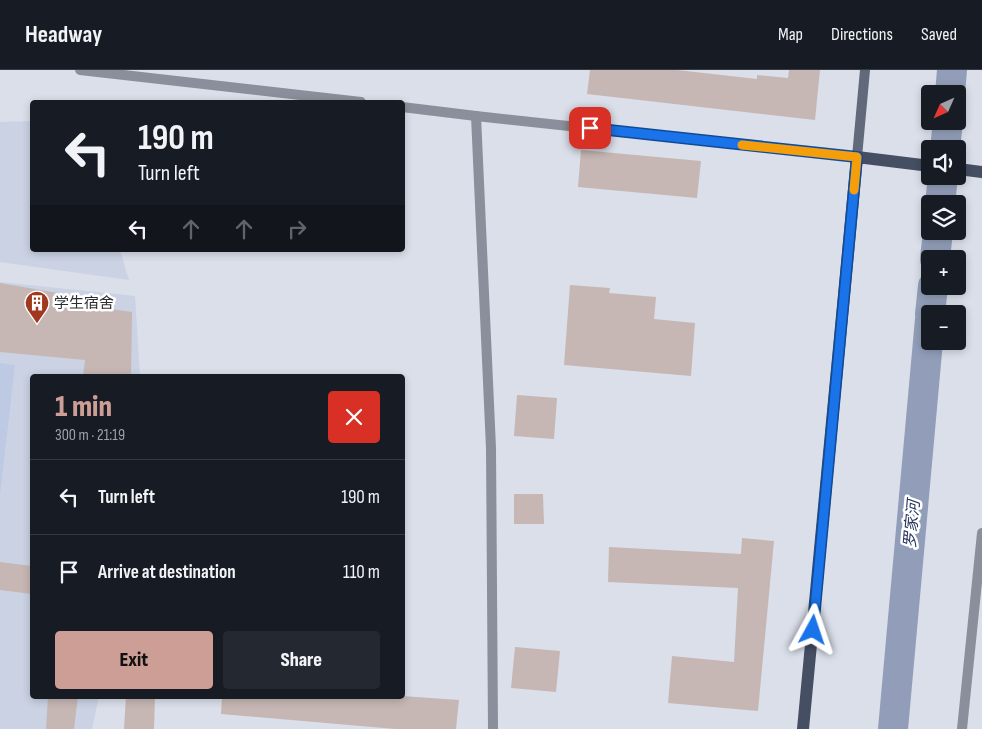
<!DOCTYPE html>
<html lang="en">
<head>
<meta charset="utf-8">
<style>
  body { margin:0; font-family:"Sofia Sans Condensed","Noto Sans SC",sans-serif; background:#242831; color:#f1f3f6; height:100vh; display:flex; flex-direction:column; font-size:19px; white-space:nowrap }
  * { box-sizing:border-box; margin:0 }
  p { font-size:16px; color:#9ea1a6 }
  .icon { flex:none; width:28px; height:28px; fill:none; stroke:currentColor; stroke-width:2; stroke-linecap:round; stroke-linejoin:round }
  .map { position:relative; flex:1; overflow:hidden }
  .sheet { position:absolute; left:30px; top:304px; width:375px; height:325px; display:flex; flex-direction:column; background:#171b24; border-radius:5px; box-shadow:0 2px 8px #0003 }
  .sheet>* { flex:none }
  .guide { position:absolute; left:30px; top:30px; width:375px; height:152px; border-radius:5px; box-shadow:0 2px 8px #0003; background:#171b24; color:#f1f3f6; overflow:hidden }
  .needle { width:32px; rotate:225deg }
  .tools { position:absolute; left:921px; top:15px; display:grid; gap:10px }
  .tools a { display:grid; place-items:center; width:45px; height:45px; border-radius:5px; background:#171b24; box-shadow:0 2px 8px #0003; font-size:25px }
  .pin { position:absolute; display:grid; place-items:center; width:42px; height:42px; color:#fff; margin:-21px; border-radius:10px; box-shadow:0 2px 8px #0006 }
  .me { position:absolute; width:55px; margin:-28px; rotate:5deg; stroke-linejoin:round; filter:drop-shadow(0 0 4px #0008) }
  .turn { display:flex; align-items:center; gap:18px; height:105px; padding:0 25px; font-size:22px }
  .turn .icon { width:65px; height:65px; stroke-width:2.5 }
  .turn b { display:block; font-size:35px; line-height:42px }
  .lanes { display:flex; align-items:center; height:48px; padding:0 25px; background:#0003; justify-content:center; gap:25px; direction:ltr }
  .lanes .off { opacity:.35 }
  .round { display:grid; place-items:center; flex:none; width:52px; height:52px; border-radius:5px; background:#242831 }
  .headline { display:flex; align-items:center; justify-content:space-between; height:85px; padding:0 25px }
  h1 { font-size:30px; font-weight:800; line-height:38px; color:#cd9e95 }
  .primary-button { display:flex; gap:10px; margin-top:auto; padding:10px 25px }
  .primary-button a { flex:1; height:58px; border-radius:5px; background:#cd9e95; color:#111; font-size:20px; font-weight:800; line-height:58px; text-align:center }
  .primary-button a+a { background:#242831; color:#f1f3f6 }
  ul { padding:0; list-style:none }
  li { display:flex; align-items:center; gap:15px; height:75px; padding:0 25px; border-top:1px solid #363941 }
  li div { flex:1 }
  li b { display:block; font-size:19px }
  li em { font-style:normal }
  header { display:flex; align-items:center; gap:30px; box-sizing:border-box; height:70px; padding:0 25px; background:#171b24; border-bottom:1px solid #363941 }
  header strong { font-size:24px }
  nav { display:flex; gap:28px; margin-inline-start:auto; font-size:18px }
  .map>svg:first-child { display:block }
</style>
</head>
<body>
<header>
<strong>Headway</strong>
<nav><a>Map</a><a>Directions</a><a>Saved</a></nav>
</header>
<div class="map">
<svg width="982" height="659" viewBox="0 0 982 659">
  <rect width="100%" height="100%" fill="#dadfea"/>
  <path fill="#cad2e4" d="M32 51V180H120L129 210 0 192V52Z
    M0 212 135 226 140 306H32V626H99L92 659H0Z"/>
  <path fill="#bec9e4" d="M0 293 15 295 0 425Z"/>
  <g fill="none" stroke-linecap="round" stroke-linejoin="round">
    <path stroke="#929eb9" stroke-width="30" d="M950 24 952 0
      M945 79 948 51
      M940 134 943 106
      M935 189 938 161
      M930 244 933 216
      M893 659 930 249"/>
  </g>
  <path fill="#c6b7b4" d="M590 0H677L757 9V5L788 8 789 0H820L815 50 587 24Z
    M581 80 701 91 697 128 578 117Z
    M0 213 75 226V234L132 242 131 306H83L85 290 0 282Z
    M570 215 610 218 609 223 656 227 654 249 695 253 691 306 564 295Z
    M517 325 557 328 554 369 514 366Z
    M514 424H543L544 454H514Z
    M742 468 774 471 758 641 668 633 672 586 734 592 738 518 608 512 609 477 741 484Z
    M0 492 32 496V524L0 520Z
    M515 577 560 581 556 622 511 618Z
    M48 626H78L74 659H46Z
    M126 626H155L154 659H124Z
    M222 626H402L459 630 456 659H395L221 644Z"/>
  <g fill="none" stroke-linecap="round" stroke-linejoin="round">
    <path stroke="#8a8f9b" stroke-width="10" d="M80 0 361 32
      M402 37 476 46
      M962 659 982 463"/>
    <path stroke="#8a8f9b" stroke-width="10" d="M493 659 491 378 476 46 857 87"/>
    <path stroke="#61697a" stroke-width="10" d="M857 87 865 0"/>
    <path stroke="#454e63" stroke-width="12" d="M958 99 982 102
      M803 659 857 87 930 96"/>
  </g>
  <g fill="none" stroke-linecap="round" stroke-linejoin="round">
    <defs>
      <path id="route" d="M590 58 857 87 813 560"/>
    </defs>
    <use href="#route" stroke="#114b97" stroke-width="12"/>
    <use href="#route" stroke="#1a73e8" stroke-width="9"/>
    <path stroke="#f59e0b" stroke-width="9" d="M742 75 857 87 854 120"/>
  </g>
  <defs>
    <symbol id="building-pin" viewBox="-11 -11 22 30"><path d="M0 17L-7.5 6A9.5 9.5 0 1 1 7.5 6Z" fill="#a0371f" stroke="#fff"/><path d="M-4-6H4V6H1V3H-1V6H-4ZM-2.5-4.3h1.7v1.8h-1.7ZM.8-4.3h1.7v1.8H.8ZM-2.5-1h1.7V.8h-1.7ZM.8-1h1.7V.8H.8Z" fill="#fff"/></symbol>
  </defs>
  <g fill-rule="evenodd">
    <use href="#building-pin" x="23" y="219" width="28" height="38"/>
  </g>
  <g text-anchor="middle" stroke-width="5" stroke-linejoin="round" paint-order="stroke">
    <g font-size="15" fill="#2c2e32" stroke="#fff" text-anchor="start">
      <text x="54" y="238">学生宿舍</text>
    </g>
    <g font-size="16" font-style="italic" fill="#29375f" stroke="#fff">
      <text transform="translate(911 454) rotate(-85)" y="6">罗家河</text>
    </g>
  </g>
</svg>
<div class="tools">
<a><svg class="needle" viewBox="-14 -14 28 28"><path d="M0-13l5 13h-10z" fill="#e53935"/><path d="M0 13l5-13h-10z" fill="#9ea1a6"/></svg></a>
<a><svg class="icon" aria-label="sound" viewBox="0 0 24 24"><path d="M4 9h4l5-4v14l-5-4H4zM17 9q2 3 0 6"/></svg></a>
<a><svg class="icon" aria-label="layers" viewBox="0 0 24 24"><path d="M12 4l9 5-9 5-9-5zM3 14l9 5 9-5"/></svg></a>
<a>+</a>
<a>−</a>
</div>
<div class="pin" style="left:590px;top:58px;background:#d93025"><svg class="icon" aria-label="arrive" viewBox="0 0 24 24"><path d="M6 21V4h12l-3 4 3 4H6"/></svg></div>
<svg class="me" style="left:813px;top:560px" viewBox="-20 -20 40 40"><path d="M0-17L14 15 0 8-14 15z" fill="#1a73e8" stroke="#fff" stroke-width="4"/></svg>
<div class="guide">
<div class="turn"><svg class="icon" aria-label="left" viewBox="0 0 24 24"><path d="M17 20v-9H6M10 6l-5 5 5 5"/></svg><div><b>190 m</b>Turn left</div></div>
<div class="lanes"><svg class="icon" aria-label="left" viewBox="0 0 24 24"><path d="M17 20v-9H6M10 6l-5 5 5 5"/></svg><svg class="icon off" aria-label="ahead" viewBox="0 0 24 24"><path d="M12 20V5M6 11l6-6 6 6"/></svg><svg class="icon off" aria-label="ahead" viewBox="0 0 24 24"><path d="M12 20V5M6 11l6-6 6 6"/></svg><svg class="icon off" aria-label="right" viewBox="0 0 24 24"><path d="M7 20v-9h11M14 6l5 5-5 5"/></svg></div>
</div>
<section class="sheet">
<div class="headline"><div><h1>1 min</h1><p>300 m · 21:19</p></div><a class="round" style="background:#d93025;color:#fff"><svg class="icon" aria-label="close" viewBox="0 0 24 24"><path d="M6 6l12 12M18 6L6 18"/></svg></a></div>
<ul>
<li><svg class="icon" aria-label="left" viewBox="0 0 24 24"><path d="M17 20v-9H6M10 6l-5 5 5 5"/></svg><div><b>Turn left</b></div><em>190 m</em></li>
<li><svg class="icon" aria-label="arrive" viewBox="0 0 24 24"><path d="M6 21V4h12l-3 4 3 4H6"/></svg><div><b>Arrive at destination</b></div><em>110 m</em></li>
</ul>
<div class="primary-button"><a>Exit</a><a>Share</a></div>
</section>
</div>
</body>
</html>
